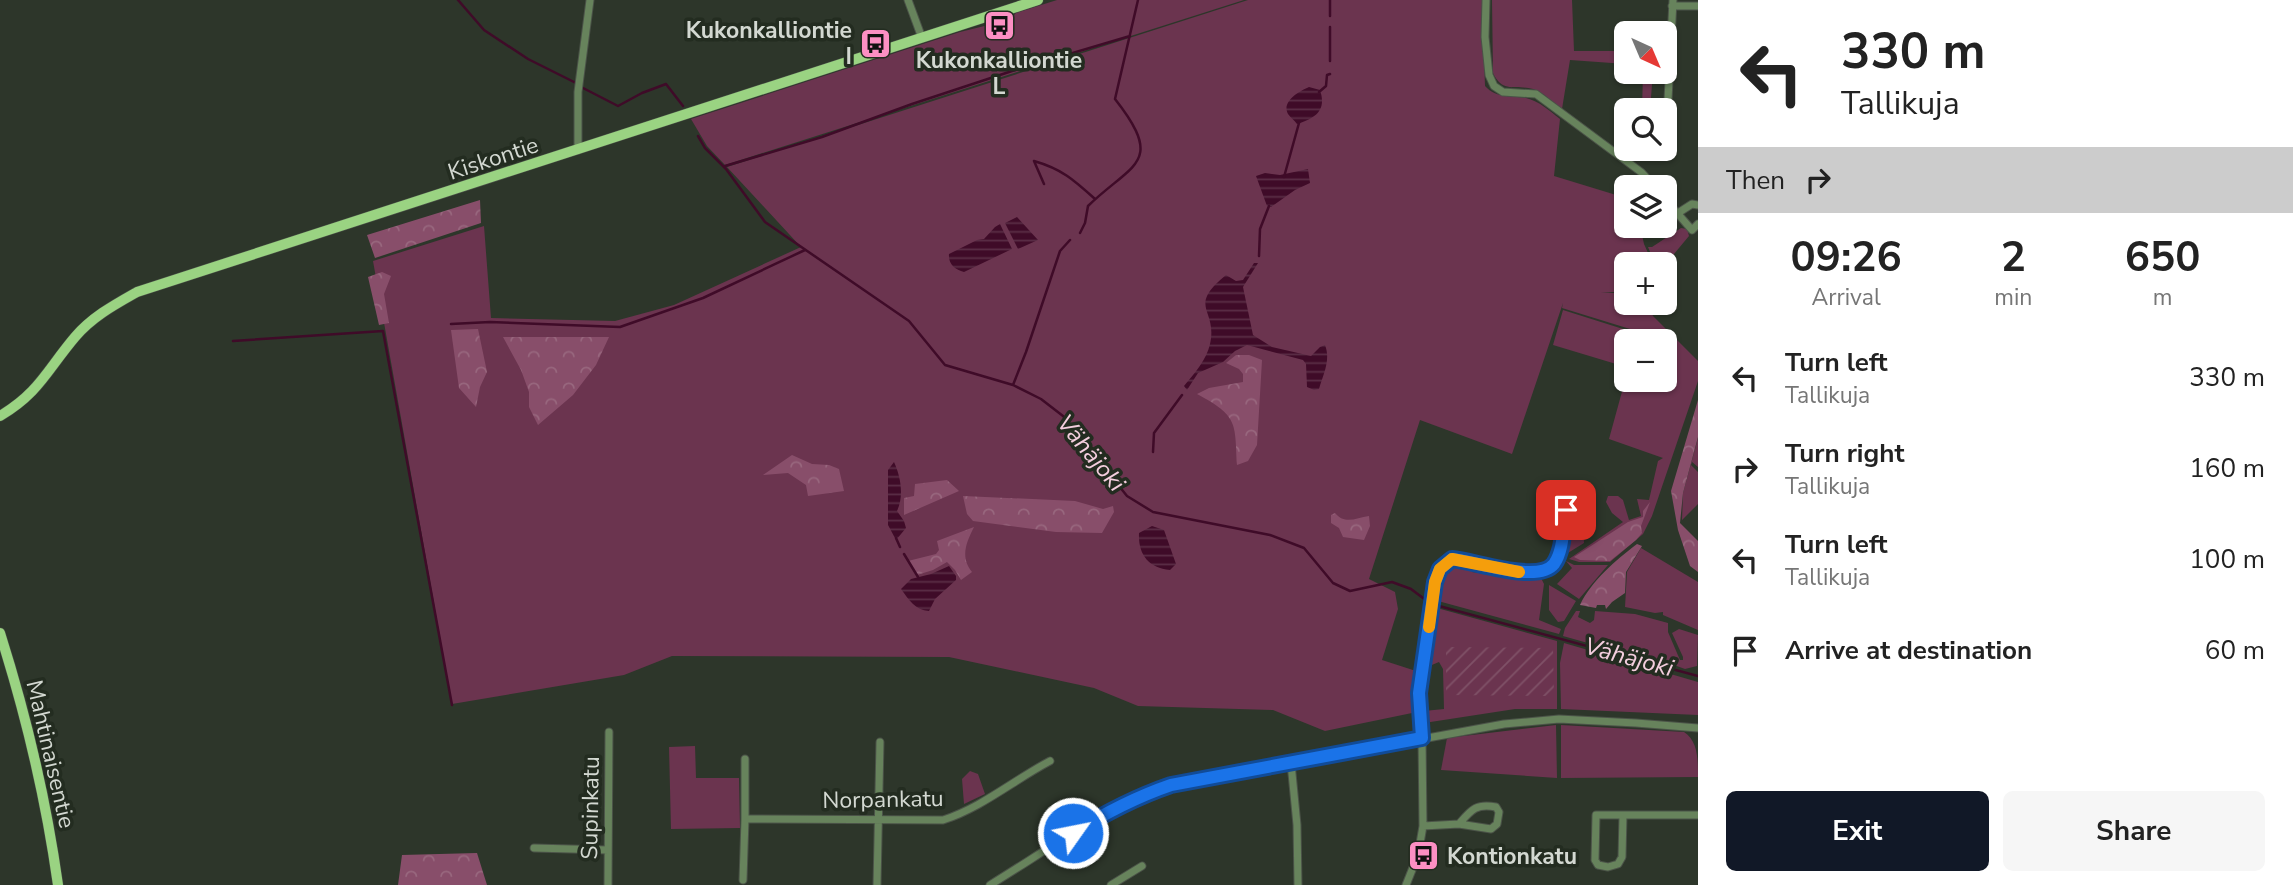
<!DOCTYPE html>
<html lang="en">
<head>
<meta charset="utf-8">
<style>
  body { margin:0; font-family:"Nunito Sans",sans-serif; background:#f6f6f6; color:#222; height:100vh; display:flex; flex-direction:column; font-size:26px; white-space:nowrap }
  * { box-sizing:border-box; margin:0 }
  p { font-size:23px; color:#767676 }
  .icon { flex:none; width:38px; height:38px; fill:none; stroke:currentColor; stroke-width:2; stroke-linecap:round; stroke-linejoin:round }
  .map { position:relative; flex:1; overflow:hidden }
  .side { display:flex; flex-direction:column; background:#fff; width:595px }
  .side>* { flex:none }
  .hud { background:#fff; color:#222; overflow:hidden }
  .needle { width:46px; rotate:136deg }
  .fabs { position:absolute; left:1614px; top:21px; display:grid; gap:14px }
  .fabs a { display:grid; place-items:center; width:63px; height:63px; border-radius:10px; background:#fff; box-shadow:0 2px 5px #0004; font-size:35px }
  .pin { position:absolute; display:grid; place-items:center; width:60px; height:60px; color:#fff; margin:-30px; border-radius:14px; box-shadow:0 4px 10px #0006 }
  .me { position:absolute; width:77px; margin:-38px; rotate:57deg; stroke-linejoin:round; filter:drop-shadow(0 0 5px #0008) }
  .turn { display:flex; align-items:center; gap:24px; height:147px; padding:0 28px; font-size:32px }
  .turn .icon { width:91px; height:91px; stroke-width:2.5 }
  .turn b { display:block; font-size:49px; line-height:60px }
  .then { display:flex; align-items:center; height:66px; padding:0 28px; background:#0003; gap:14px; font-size:26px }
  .eta { display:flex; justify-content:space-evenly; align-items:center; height:119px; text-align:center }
  .eta b { font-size:42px; font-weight:700; line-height:49px }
  .button { display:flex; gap:14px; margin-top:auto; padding:14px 28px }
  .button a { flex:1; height:80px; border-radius:10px; background:#111827; color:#fff; font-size:28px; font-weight:700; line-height:80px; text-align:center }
  .button a+a { background:#f6f6f6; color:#222 }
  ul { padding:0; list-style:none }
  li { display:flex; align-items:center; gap:21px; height:91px; padding:0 28px }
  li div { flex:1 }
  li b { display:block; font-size:26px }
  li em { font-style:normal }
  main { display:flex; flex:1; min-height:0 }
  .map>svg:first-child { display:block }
</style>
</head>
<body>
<main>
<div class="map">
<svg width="1698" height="885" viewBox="0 0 1698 885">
  <defs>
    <pattern id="forest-crowns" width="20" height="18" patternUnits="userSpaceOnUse" patternTransform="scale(1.75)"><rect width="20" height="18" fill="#884e6a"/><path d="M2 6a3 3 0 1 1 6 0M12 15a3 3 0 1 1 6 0" fill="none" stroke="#98677e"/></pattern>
    <pattern id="garden-furrows" width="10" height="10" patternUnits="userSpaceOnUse" patternTransform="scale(1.75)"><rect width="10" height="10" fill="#6b344f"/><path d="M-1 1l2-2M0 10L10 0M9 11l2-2" fill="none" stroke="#7f5167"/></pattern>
    <pattern id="water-rules" width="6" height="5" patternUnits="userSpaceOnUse" patternTransform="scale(1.75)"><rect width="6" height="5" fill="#3f0b28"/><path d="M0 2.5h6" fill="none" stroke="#5a2e46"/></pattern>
  </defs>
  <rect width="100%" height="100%" fill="#2d362a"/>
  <path fill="#6b344f" d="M1057 0H1244L725 165 707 146 691 119 960 32 1009 20 1016 13Z
    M1248 0H1482L1485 86C1497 99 1511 95 1526 98 1539 101 1550 111 1560 119L1554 176 1626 198V226H1640L1644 244 1653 264H1626V292H1601L1626 294V303H1647L1653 316 1698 361V381L1652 516 1643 534 1610 562H1579L1569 559 1623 522 1612 513 1606 502 1608 496H1618L1623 500 1629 520 1641 516 1637 499 1649 500 1658 461 1663 458 1609 439 1626 377V380H1664V341H1657L1643 333 1562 308 1563 303 1512 454 1420 420 1369 579 1395 592 1398 609 1382 660 1416 671 1412 713 1325 731 1273 710 1138 706 1094 688 949 657 672 656 624 675 452 704 373 261 484 226 491 318 615 321 674 305 801 247 727 167Z
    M1492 0H1572L1574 51H1626V64L1570 60 1562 109C1554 103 1543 92 1533 89 1515 84 1503 94 1493 73Z
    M1643 72H1653L1650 110H1642Z
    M1681 228 1687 229 1689 236 1664 266 1655 264 1648 247H1652Z
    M1563 310 1642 335 1655 341H1626V367L1553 345Z
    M1698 438V467L1692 462 1691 465 1698 472V504L1682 520 1683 493Z
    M1576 497 1582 505 1584 543 1563 556 1569 510Z
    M1641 548 1698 582V630L1663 615V612L1655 613 1625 607 1627 572Z
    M1566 561 1574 565H1608L1579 599 1557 584 1572 568Z
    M1457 564 1472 566V572L1520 579 1541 578 1544 584 1539 620 1561 629 1559 634 1438 601C1440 584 1439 570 1457 564Z
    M1549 585 1576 601 1564 621 1558 622 1549 610Z
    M1437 608 1557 641V709H1515L1424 723V711L1444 709 1443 669 1439 662 1427 667Z
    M1576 611H1580L1578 617 1590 623 1594 620 1595 611 1635 614 1668 623V632L1680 660H1683V657L1672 633 1679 629 1698 635 1697 666 1685 669 1674 665 1602 647 1563 636 1565 628Z
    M1564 643 1698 682V715L1561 709 1560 663Z
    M1556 725 1557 778 1441 770 1447 738Z
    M1561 725 1684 732C1698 741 1698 759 1698 777L1561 778Z
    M695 746 696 778H739L740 828 671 829 669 747Z
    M970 771 978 774 985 794 964 804 962 779Z"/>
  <path fill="url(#forest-crowns)" d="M480 200 481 223 375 258 367 235Z
    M382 272 391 276 384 294 389 323 379 325 368 277Z
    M478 329 487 372 480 387 476 407 459 388 451 330Z
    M503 337H609L596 365 573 395 538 425 529 407V392L521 370Z
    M1236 355H1249L1262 360 1257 445 1248 461 1237 465C1235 422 1238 416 1197 394L1209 388 1243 382V374L1239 369 1226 363Z
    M1698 400V437L1683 493 1680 523 1698 541V572L1690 566 1678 530 1671 491Z
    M792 455 812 464 829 465 839 469 844 491 808 496 806 485 788 473 763 475Z
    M947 480 959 491 904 515V498L914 496 915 484Z
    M963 496 1075 501 1103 509 1113 506 1114 512 1102 533 1056 532 973 521 967 514Z
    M1650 502 1641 526 1642 533 1636 540 1610 561 1580 560 1574 557 1628 522 1643 517V511Z
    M1335 513C1345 525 1356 518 1369 516L1370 526 1364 540 1343 537 1339 528 1331 523V515Z
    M974 527C966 543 960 557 972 572L961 580 955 570 947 562 933 570 917 575 908 561 936 554 939 550 937 541Z
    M1637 544 1642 546 1626 572 1625 593 1612 602 1606 609 1605 605H1597L1596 608 1580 605C1592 580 1616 560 1637 544Z
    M477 853 487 885H398L402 855Z"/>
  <path fill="url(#garden-furrows)" d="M1446 647 1553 648 1554 696 1446 695Z"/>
  <path fill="url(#water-rules)" d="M1309 87 1320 90C1327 111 1315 118 1297 124 1294 120 1291 118 1288 114 1281 101 1300 91 1309 87Z
    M1308 169 1310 183 1295 190 1271 207 1267 206 1256 176 1265 173 1280 175Z
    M1017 217 1038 240 1018 249 1005 223Z
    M1000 224 1012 249 964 272C955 270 948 264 949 254L977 240 984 239 995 227Z
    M1254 263H1258L1243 287 1253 335 1272 347 1311 356 1320 347 1325 345C1331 360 1323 375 1319 389L1314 390 1307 387 1306 364 1303 360 1247 345 1235 351 1223 362 1198 373 1187 390 1184 386C1194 374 1207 359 1210 344 1218 308 1186 308 1226 275L1236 281 1243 280Z
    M894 462C901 477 904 496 897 511L904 521 906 528 896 540 888 525V470Z
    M1152 526 1164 530 1176 564 1170 570C1148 568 1138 554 1139 533Z
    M949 566 956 576V580L935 599 929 611C915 610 909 600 901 589L911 579 931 574Z"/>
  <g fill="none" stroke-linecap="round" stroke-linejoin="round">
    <path stroke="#3f0b28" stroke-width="2.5" d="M458 0 484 30 528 59 576 83
      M1330 16V0
      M1330 27V61
      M583 88 618 106 642 93 666 84 683 106
      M1319 92 1326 86 1327 75 1330 74
      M698 136 705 148 726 169 765 222 909 321 945 365 1013 385 1041 399 1063 416 1127 496 1153 512 1270 535 1304 548 1333 583 1350 591 1392 582 1411 589 1427 601
      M725 166 822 137 912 104 1012 71 1130 36
      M1284 177 1299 123
      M1044 184 1034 161C1062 169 1074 180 1095 199
      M1080 233 1085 223 1088 206C1132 163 1166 164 1115 99L1138 0
      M1259 256 1260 229 1269 206
      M451 324 490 322 620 327 703 298 805 250
      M233 341 383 331 452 705
      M1013 385 1026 352 1060 251 1070 240
      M1153 452 1154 433 1182 395
      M896 538 900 547
      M904 554 918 577
      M1439 606 1698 676"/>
    <defs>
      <path id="minor" d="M908 0 922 38
        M1486 0 1485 37 1489 75 1494 86 1503 92 1536 94 1641 172 1655 187
        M1672 6H1698
        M1668 100 1673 0
        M578 150V92L590 0
        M1664 198 1692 230 1698 224
        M1678 213 1692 204 1698 205
        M745 759V819L943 820C981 808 1014 780 1050 761
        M1291 763 1297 825 1298 885
        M1623 815 1622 857 1618 864 1608 867 1598 865 1595 860 1596 815H1698
        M1423 826 1459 824 1491 829 1497 824 1499 812 1496 807C1476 803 1471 810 1459 824
        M534 848 608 850
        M743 880 745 819
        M608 885 609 732
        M877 885 880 742
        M990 885C1049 849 1105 807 1171 785L1504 724 1559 719 1636 723 1698 728
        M1111 885 1142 866
        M1406 885 1418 855 1423 826 1422 738 1419 693 1435 582 1440 569 1452 559C1475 561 1538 584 1554 563 1564 550 1563 526 1566 510"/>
      <path id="major" d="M0 416C39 393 47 370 75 337 92 317 114 305 137 292L1038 0
        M0 633C26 715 46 799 58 885"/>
    </defs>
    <use href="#minor" stroke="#4b5348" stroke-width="9"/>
    <use href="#major" stroke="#4b5348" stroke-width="11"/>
    <use href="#minor" stroke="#67835c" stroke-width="7"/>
    <use href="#major" stroke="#9ad382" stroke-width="10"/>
  </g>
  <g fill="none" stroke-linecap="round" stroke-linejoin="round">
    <defs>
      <path id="route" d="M1073 833C1105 813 1136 797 1171 785L1422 738 1419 693 1435 582 1440 569 1452 559C1475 561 1538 584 1554 564 1564 550 1563 526 1566 510"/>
    </defs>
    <use href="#route" stroke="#114b97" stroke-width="18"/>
    <use href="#route" stroke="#1a73e8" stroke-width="12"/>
    <path stroke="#f59e0b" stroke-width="12" d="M1429 627 1435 582 1440 569 1452 559 1519 572"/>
  </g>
  <defs>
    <symbol id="bus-square" viewBox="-11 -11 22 22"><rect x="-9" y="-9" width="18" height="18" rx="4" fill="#fc8fc3" stroke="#232c20"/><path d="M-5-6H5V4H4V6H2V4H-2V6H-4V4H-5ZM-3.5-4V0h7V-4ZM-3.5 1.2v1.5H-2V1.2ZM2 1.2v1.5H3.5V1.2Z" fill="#111"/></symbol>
  </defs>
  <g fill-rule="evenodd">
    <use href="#bus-square" x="982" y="8" width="35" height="35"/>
    <use href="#bus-square" x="858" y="26" width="35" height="35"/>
    <use href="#bus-square" x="1406" y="838" width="35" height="35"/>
  </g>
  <g text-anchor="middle" stroke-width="7" stroke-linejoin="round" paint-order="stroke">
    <g font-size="23" font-weight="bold" fill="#d3d8d1" stroke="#232c20" text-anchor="end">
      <text x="852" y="38">Kukonkalliontie<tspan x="852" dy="26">I</tspan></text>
      <text x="999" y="68" text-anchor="middle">Kukonkalliontie<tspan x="999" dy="26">L</tspan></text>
      <text x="1447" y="864" text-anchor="start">Kontionkatu</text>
    </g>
    <g font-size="23" fill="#d3d8d1" stroke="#232c20">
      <text transform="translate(493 158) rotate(-18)" y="8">Kiskontie</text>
      <text transform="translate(51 754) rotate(77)" y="8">Mahtinaisentie</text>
      <text transform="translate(883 799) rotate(-1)" y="8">Norpankatu</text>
      <text transform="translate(590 808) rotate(-89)" y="8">Supinkatu</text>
    </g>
    <g font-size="24" font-style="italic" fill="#f4cede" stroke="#232c20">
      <text transform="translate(1091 453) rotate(50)" y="8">Vähäjoki</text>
      <text transform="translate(1629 657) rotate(15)" y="8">Vähäjoki</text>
    </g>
  </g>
</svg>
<div class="fabs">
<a><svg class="needle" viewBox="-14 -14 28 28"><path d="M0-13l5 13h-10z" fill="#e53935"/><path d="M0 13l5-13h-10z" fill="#767676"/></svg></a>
<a><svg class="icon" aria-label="search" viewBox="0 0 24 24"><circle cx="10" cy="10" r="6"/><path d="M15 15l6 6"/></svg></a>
<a><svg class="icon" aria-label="layers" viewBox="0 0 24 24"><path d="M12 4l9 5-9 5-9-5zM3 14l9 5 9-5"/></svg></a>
<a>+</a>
<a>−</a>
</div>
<div class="pin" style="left:1566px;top:510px;background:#d93025"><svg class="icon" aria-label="arrive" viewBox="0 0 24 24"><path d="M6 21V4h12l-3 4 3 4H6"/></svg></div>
<svg class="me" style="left:1073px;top:833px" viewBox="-20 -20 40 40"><circle r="17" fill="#1a73e8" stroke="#fff" stroke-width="3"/><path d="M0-11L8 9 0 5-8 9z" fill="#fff"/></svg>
</div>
<section class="side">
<div class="hud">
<div class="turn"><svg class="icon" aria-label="left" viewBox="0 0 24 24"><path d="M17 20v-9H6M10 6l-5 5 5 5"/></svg><div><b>330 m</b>Tallikuja</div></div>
<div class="then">Then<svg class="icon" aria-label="right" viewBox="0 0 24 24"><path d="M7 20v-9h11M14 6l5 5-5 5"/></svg></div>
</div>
<div class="eta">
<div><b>09:26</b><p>Arrival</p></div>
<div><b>2</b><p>min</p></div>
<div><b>650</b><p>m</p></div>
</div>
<ul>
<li><svg class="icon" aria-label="left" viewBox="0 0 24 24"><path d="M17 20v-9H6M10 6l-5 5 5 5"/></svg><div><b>Turn left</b><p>Tallikuja</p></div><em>330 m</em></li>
<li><svg class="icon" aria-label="right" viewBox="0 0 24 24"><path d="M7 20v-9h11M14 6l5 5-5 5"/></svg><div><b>Turn right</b><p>Tallikuja</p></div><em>160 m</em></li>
<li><svg class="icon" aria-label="left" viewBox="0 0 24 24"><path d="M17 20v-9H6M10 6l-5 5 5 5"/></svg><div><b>Turn left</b><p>Tallikuja</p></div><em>100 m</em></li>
<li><svg class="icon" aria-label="arrive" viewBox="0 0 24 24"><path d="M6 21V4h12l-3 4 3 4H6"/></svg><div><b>Arrive at destination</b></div><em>60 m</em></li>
</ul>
<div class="button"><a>Exit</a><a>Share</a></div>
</section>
</main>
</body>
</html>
